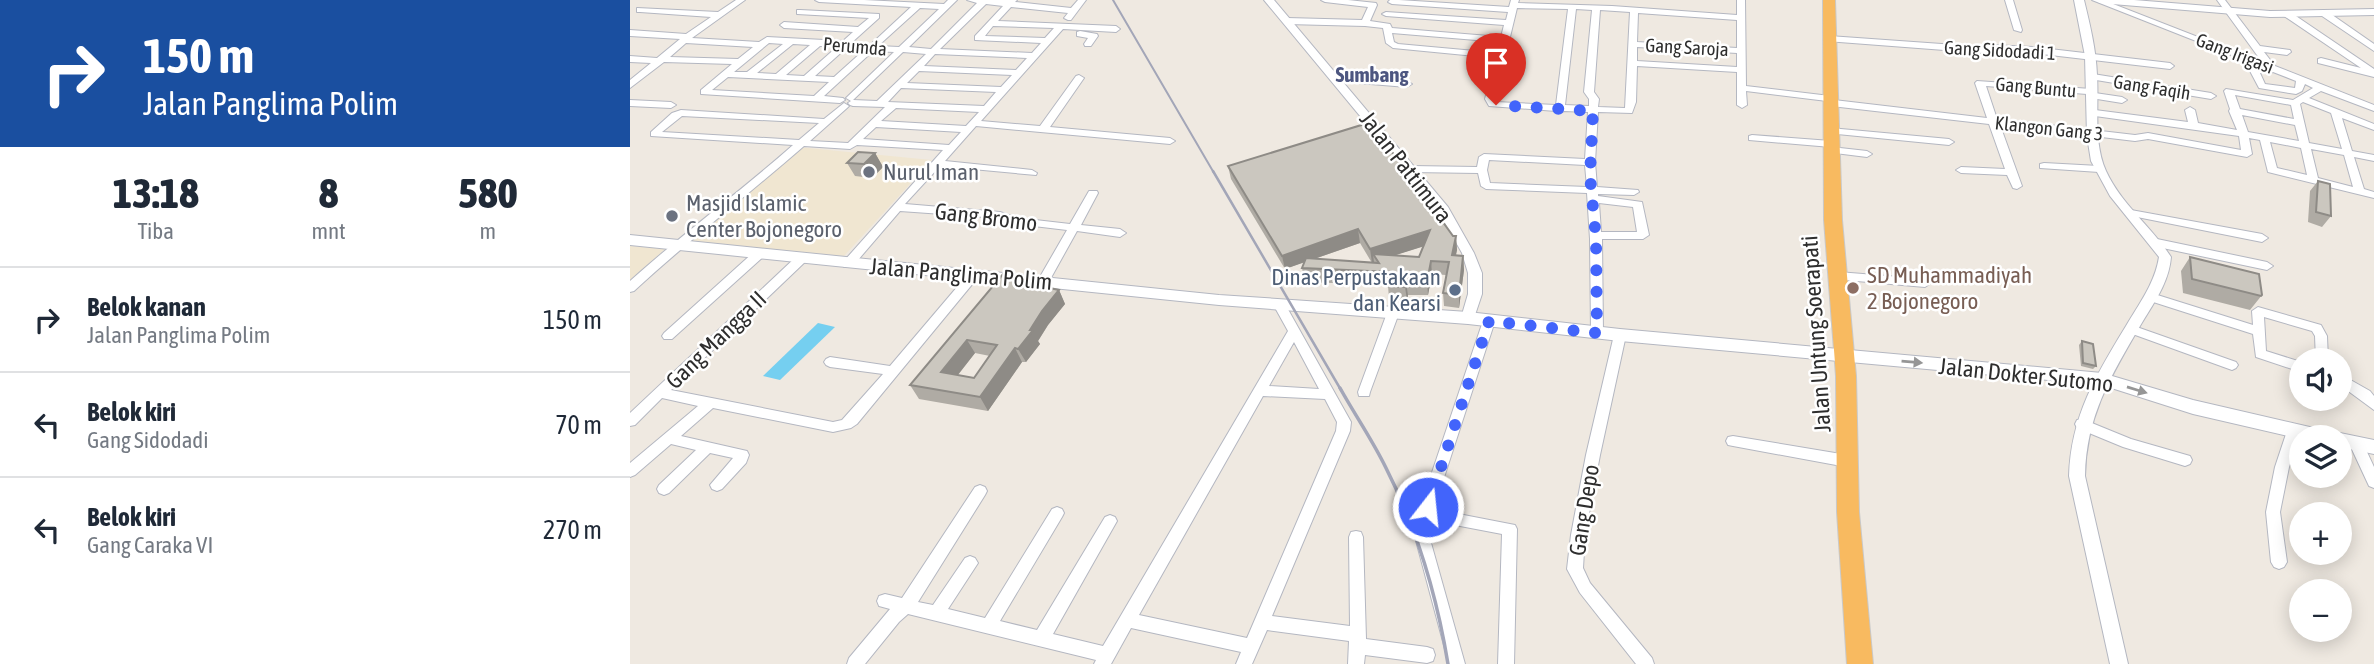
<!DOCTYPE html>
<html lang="id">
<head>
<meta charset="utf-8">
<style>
  body { margin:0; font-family:"Asap Condensed",sans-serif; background:#f2f2f3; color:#1f2937; height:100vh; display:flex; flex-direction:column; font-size:26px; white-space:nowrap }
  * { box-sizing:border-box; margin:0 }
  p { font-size:23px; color:#747a83 }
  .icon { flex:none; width:38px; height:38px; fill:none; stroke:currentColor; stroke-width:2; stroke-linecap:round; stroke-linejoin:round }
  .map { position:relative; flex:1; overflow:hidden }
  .sheet { display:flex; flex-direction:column; background:#fff; width:630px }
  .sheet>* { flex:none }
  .hud { background:#1a4fa0; color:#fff; overflow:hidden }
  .controls { position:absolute; left:1659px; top:348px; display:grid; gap:14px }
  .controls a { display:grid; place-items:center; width:63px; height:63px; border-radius:50%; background:#fff; box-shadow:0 4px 18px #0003; font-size:35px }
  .pin { position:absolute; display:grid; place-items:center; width:60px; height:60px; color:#fff; margin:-72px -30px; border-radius:50% 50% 50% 0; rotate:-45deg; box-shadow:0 0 7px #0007 }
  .pin .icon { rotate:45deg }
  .me { position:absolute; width:77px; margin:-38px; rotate:16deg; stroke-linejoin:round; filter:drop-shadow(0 0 5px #0008) }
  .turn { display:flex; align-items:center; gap:24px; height:147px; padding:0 28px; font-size:32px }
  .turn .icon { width:91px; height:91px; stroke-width:2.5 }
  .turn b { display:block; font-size:49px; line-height:60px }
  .eta { display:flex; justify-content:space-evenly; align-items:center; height:119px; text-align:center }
  .eta b { font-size:42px; font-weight:800; line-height:49px }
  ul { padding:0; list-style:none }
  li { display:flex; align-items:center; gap:21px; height:105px; padding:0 28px; border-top:2px solid #e0e1e3 }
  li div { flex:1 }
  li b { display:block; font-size:26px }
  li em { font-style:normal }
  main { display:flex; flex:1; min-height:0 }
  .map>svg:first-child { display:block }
</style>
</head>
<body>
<main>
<section class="sheet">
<div class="hud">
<div class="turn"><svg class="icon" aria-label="right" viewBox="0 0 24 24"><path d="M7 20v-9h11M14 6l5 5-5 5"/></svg><div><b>150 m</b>Jalan Panglima Polim</div></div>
</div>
<div class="eta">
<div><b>13:18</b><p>Tiba</p></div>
<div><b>8</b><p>mnt</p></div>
<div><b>580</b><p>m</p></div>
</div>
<ul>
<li><svg class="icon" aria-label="right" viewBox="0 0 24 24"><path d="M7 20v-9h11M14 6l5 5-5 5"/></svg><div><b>Belok kanan</b><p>Jalan Panglima Polim</p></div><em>150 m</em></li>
<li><svg class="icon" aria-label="left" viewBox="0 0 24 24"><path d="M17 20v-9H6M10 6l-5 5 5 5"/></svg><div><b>Belok kiri</b><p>Gang Sidodadi</p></div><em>70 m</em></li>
<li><svg class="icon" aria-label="left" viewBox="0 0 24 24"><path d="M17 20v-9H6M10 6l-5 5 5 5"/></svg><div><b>Belok kiri</b><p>Gang Caraka VI</p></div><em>270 m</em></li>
</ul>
</section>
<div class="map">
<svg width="1744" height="664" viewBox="0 0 1744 664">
  <rect width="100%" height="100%" fill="#efe9e1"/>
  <path fill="#f0e6d1" d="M167 147 302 160 214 256 60 241Z
    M0 246 35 249 0 281Z"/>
  <path fill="#75cff0" d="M188 323 205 327 150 380 133 376Z"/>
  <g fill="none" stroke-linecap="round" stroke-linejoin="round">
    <defs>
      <path id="minor" d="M106 0H115L62 38 129 42 137 37 213 41 223 32 154 28 150 25 154 22 228 27 239 18 167 14V10H170L249 14V18L219 45 239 46 281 7 189 2 185 0H234L314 4 318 0H327L279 47 301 49 347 3 337 0H387L385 2 441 8 448 0H456L441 20H438L434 18 438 13 381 7 368 21 486 26 490 29 486 32 433 29 351 121 410 126 446 76 449 75 454 78 420 127 540 138 545 141 540 144 346 126 315 161 402 170 407 173 406 175 310 166 275 204 370 212 388 218 440 224 459 191H467L468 193 451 225 490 229 496 233 490 237 447 231 417 285 413 286 407 282 437 230 387 224 369 218 270 211 222 267H214L212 264 214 261 313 150 227 145 220 149 174 146C118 195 59 240 4 291L0 292V281C52 234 110 192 163 145L21 136V132L42 113 51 110 194 119 214 103 219 106 217 108 180 141 218 143 255 107 223 106 220 105 218 103 221 101 216 98 264 52 243 51 194 96 213 98 215 100 210 103 71 94V90L102 64 34 62 0 88V80L21 63 0 62V56L27 58 50 39 0 36V30L56 34 81 17 10 12H7V8L88 12ZM356 4 373 6 345 36V40L411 43 402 53 310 49ZM290 8 309 9 269 47 248 46ZM363 26 424 28 415 38 355 36ZM56 43 123 47 108 59 40 57ZM139 43 153 44 117 72H104ZM163 44 180 45 146 74 127 73ZM190 46H208L174 76 156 75ZM214 50 233 51 204 77 185 76ZM273 52 296 54 247 101 223 100ZM305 54 397 58 386 70 294 66ZM289 71 382 75 371 87 277 83ZM98 77 199 82 184 96 82 90ZM271 88 366 92 354 106 258 102ZM266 108 349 112 336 126 251 121ZM52 116 189 123 169 140 32 132ZM246 127 331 132 319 145 233 139Z
        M691 0H718L746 3 747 5 740 21 760 24 762 28 871 37 874 25 756 16 752 14 756 12 876 20 878 12 762 4 758 2 760 0H769L879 7 881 0H889L888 3 982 6 1107 15V0H1115L1116 86 1200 96 1203 97 1204 100 1357 118 1345 83 1347 81 1461 89 1464 90 1465 93 1492 97 1497 100 1492 103 1461 98 1457 94 1356 86 1367 119 1505 135 1518 133 1611 150 1609 136 1465 116 1460 113 1465 110 1558 122 1555 110 1560 107 1565 110 1568 123 1607 130 1599 111 1600 109 1594 91 1596 89 1663 100 1683 88 1675 84 1672 91 1666 94 1629 88 1620 71 1632 67 1462 0H1473L1632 62 1587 0H1595L1630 46 1660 50 1661 52 1657 55 1634 52 1645 66 1744 105V111L1691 91 1679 98 1744 124V130L1712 118 1722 151 1744 155V161L1724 157 1734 189 1744 192V198L1638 172 1630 140 1619 138 1622 154 1617 157 1518 139 1505 141 1370 125 1392 186 1387 189 1383 188 1377 175 1331 173 1326 170 1331 167 1375 169 1359 124 1201 106 1198 105 1197 101 1116 91 1117 105 1112 108 1107 105V72L1007 66 1006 102 1002 113 968 112 965 162 967 187 1008 190 1009 192 1004 195 968 194V196L1012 202 1019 235 1013 239H972L973 333 967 337 961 333 960 239 957 193 856 189 851 186 848 173 781 172 776 169 781 166 847 167 849 157 854 154 955 159 958 112 934 111 930 113 926 111 859 106 855 99 866 58 763 48 756 43 753 28 735 26 657 24 653 21 657 18 732 20 738 7 695 2ZM887 8 938 9 926 105 866 102 865 99ZM946 9 962 10 954 92 959 99V106L935 105ZM970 10 1000 12 995 108 968 107 969 99 964 92ZM1008 13 1107 20V48L1007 42ZM762 33 870 42 867 53 768 44 764 42ZM1007 47 1107 53V67L1007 61ZM1643 72 1666 81 1665 88 1635 84 1630 73ZM1605 95 1661 105 1664 119 1610 109ZM1673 102 1701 113 1712 149 1679 143 1670 104ZM1612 115 1665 125 1669 141 1618 132ZM1640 142 1671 148 1677 175 1647 168ZM1681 149 1714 155 1723 187 1688 178ZM859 160 955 165 957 187 860 183 857 170ZM969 203 1003 207 1007 232H971Z
        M1375 0H1383L1392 30 1391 32 1384 30Z
        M1654 12H1660L1744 69V77L1688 63V59L1691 58 1731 68 1654 16Z
        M1692 12H1698L1744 44V51L1692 16Z
        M450 31 467 34 468 36 461 46H455L454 44 458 38 447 36V32Z
        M1199 36 1354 47 1361 45 1403 47 1540 63 1544 66 1540 69 1403 53 1361 51 1354 53 1196 41 1195 39Z
        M1463 74 1581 93 1586 96 1581 99 1460 79 1458 77Z
        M707 76 777 81 782 84 777 87 704 81 702 79Z
        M0 100 41 102 46 105 41 108 0 106Z
        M1200 128 1319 139 1324 142 1319 145 1197 133V129Z
        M1122 135 1201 141 1206 144 1201 147 1119 140V136Z
        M1201 147 1237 151 1242 154 1237 157 1197 152 1196 150Z
        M1414 163 1469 166 1474 169 1469 172 1410 168V164Z
        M1501 210 1632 234 1638 238 1632 242 1497 215 1496 213Z
        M1527 239 1637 262 1643 266 1637 270 1523 246 1521 243 1523 240Z
        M129 250 133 251 135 254 133 257 42 339H34L32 336 34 333 125 251Z
        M171 255 177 259 175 262 41 390 203 422 212 420 253 374 200 367 196 365 194 362 196 359 200 357 260 366 339 273 343 272 349 276 227 424 221 428 203 432 83 408 51 436 117 451 119 455 116 463 92 489 87 491 82 489 80 485 103 458 80 453 39 493 34 495 29 493 27 489 29 485 66 450 41 444 5 475 0 477V463L68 406 32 398 5 425 0 426V413L167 256Z
        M1208 272 1295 279 1301 283 1295 287 1204 279 1202 276Z
        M1521 293 1623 325 1622 311 1628 307 1691 325 1697 336 1698 360H1686L1685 336 1682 331 1634 317 1636 351 1671 362V372L1626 357 1623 334 1517 300 1515 297Z
        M649 300 655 304 721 422 720 431 642 616 720 626 719 537 721 532 726 531 731 532 733 537 736 639 797 647 803 649 805 655 803 661 797 663 735 655 734 664H718L719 641 637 630 622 664H606L611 652 501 628 481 664H464L466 660 278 614 269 622 235 664H217L219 658 260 609 249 606 247 601 249 596 255 594 272 598 345 487 350 485 355 487 357 491 355 495 288 602 303 605 335 558 340 556 345 558 348 563 318 609 355 618 422 509 427 507 432 509 434 513 432 517 370 621 407 630 475 517 480 515 485 517 487 521 423 634 473 646 658 331 643 304ZM664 342 689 389 639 386ZM633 396 695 399 707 422 706 431 617 638 509 615Z
        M763 309 769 313 740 392 739 396H729L728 392 757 313Z
        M859 317 865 321 805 505 808 510 885 525 887 529 884 664H868L872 534 804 521 796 525 835 664H819L781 522 783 518 794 512 791 505 853 321Z
        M1501 325 1606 362 1608 365 1606 368 1602 370 1497 332 1495 329Z
        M990 331 996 335 970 455 955 535 953 568 960 583 1022 658 1024 664H1006L950 593 937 569 941 535 956 455 984 335Z
        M1710 374 1740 391 1744 396V410L1710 385Z
        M1452 419 1501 439 1560 456 1562 460 1560 464 1555 466 1493 447 1447 428 1445 424 1447 420Z
        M1664 426 1669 427 1671 431 1659 467 1650 512 1657 562 1654 567 1649 569 1644 567 1641 562 1636 512 1645 467 1657 431 1659 427Z
        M1103 436 1217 455 1222 457 1224 461 1222 465 1217 467 1103 446 1098 445 1096 441 1098 437Z
        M1726 438 1731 439 1744 467V488L1739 486 1719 443 1721 439Z"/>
      <path id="tertiary" d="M634 0H644L818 207 844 253 852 273V294L843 321H833L831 318 838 294V273L832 253 807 209Z
        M1444 0H1454C1460 25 1466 49 1467 75 1469 106 1463 142 1476 171 1491 204 1522 227 1541 257 1539 283 1523 304 1510 326 1481 376 1456 416 1455 476L1498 664H1480L1439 476C1441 416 1466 375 1496 326 1509 304 1525 283 1529 257L1480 196 1461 161 1457 136 1455 56Z
        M1465 0H1504L1640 11 1744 9V15L1640 17 1470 3Z"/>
      <path id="secondary" d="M0 235 589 295 838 312 990 329 1472 373 1563 400 1697 431 1704 435 1710 433 1744 440V454L1710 447V438L1671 439 1563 414 1472 385 990 341 838 324 589 305 0 245Z"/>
      <path id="trunk" d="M1193 0H1205L1212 220 1226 376 1229 512 1243 664H1217L1207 512 1206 376 1194 220Z"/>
    </defs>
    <use href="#minor" stroke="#b4b7c1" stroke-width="2"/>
    <use href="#tertiary" stroke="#b4b7c1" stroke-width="2"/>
    <use href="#secondary" stroke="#b4b7c1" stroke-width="2"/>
    <use href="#trunk" stroke="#c9c9c9" stroke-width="2"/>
    <use href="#minor" fill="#fff" fill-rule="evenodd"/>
    <use href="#tertiary" fill="#fff" fill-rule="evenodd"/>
    <use href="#secondary" fill="#fff" fill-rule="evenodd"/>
    <use href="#trunk" fill="#f8ba60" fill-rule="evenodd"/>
    <path stroke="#a3a6b8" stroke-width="2" d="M483 0 584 173"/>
    <path stroke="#a3a6b8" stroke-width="2.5" d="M583 171 711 390"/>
    <path stroke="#a3a6b8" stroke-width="3.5" d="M710 388C725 415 743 441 756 468 787 529 807 597 818 664"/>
  </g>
  <path fill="#afaba4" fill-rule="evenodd" d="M245 153 253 167 242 178 225 176 217 163Z
    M598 166 805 211 823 236H826L827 250 826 256H833L834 270 829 308 814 306 813 293 816 275 802 274 798 295H778L777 300 759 299 758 285 675 282 672 268 674 262 655 269 601 179ZM730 243 742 263 684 259ZM794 246 789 257 765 255Z
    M1688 181 1701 216 1692 227 1678 222 1680 191Z
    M1560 257 1632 295 1620 310 1553 293 1551 271Z
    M392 282 429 290 435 304 418 325 408 341 410 344 396 362H392L358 411 289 399 280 385ZM345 353 360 356 344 378 328 375Z
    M1452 341 1466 366 1463 369 1451 366 1449 345Z"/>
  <path fill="#8e8b86" d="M245 153 253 167 242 178 234 164Z
    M728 229 730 243 655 269 652 256Z
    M800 230 801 244 747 261 743 254 744 262 742 263 740 249Z
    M826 236 827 250 822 269V255Z
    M833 256 834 270 829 308V295Z
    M801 261 802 274 798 295 797 282Z
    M776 282 778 295 777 300 775 287Z
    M429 290 435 304 418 325 408 341 410 344 396 362 388 349 412 311Z
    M337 340 345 353 319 386 311 372Z
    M385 348 392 362 358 411 350 397Z"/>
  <path fill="#cbc7bf" stroke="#8e8b86" stroke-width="2" fill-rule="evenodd" d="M738 123 804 203 800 204 823 236H826L822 255 833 256 829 295 813 293 819 262 801 261 797 282H776L775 287 757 286 761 272 672 268 676 258 749 263 743 254 789 257 800 230 740 249 728 229 652 256 598 166Z
    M228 152 245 153 234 164 217 163Z
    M1688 181 1700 184 1701 216 1686 212Z
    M1560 257 1629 274 1632 295 1631 296 1562 279Z
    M373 274 390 277 386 281 429 290 412 311 400 330H403L388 349 385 348 350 397 280 385ZM337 340 367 345 344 378 311 372Z
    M1452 341 1463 344 1466 366 1453 363Z"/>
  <defs><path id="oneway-solid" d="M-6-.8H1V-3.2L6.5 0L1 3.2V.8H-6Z" transform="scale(1.75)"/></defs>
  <g fill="#969696">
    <use href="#oneway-solid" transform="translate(1282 362) rotate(5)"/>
    <use href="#oneway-solid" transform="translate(1507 390) rotate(17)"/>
  </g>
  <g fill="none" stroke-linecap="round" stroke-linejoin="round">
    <path stroke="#4264fb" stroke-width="12" stroke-dasharray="0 21.6" d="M798 507 859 321 967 333 966 239 960 176 963 111 866 105"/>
  </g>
  <g fill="#6b7280" stroke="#fff" stroke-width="2.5">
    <circle cx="239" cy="172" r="7"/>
    <circle cx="42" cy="216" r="7"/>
  </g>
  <circle fill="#8d6e63" stroke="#fff" stroke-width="2.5" cx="1223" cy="288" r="7"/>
  <circle fill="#5c6f8a" stroke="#fff" stroke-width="2.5" cx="825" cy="290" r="7"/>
  <g text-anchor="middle" stroke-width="5" stroke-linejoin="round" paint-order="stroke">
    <g font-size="19" fill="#2e2e2e" stroke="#fff">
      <text transform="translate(225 46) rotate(5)" y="7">Perumda</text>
      <text transform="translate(1057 47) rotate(3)" y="7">Gang Saroja</text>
      <text transform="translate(1370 50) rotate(3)" y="7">Gang Sidodadi 1</text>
      <text transform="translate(1605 53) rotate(21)" y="7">Gang Irigasi</text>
      <text transform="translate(1406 87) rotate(5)" y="7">Gang Buntu</text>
      <text transform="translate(1522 87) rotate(9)" y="7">Gang Faqih</text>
      <text transform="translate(1419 128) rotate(6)" y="7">Klangon Gang 3</text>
    </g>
    <g font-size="21" font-weight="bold" fill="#4d5680" stroke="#fff">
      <text x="742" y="82">Sumbang</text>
    </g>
    <g font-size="23" fill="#2e2e2e" stroke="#fff">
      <text transform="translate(776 167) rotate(52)" y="8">Jalan Pattimura</text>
      <text transform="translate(356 217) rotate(7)" y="8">Gang Bromo</text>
      <text transform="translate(331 274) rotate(5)" y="8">Jalan Panglima Polim</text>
      <text transform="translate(1186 334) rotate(-94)" y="8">Jalan Untung Soerapati</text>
      <text transform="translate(86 340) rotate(-44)" y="8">Gang Mangga II</text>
      <text transform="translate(1396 375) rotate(6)" y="8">Jalan Dokter Sutomo</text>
      <text transform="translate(954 510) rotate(-81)" y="8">Gang Depo</text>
    </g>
    <g font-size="23" fill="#5b616d" stroke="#fff" text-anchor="start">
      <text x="253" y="180">Nurul Iman</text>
      <text x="56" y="211">Masjid Islamic<tspan x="56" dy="26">Center Bojonegoro</tspan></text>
    </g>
    <g font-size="23" fill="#785e54" stroke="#fff" text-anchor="start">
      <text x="1237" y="283">SD Muhammadiyah<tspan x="1237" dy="26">2 Bojonegoro</tspan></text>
    </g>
    <g font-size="23" fill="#4e5e75" stroke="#fff" text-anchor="end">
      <text x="811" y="285">Dinas Perpustakaan<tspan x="811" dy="26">dan Kearsi</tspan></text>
    </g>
  </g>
</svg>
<div class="controls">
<a><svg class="icon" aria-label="sound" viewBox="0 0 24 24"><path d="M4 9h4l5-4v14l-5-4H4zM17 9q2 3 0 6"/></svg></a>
<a><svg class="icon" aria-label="layers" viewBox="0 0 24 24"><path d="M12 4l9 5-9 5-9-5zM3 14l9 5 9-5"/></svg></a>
<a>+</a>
<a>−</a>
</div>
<div class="pin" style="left:866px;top:105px;background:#d93025"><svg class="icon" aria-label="arrive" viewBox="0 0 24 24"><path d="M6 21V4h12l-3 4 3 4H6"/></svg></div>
<svg class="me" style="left:798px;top:507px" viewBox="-20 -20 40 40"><circle r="17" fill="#4264fb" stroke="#fff" stroke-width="3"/><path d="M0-11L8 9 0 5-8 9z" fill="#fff"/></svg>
</div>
</main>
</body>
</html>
